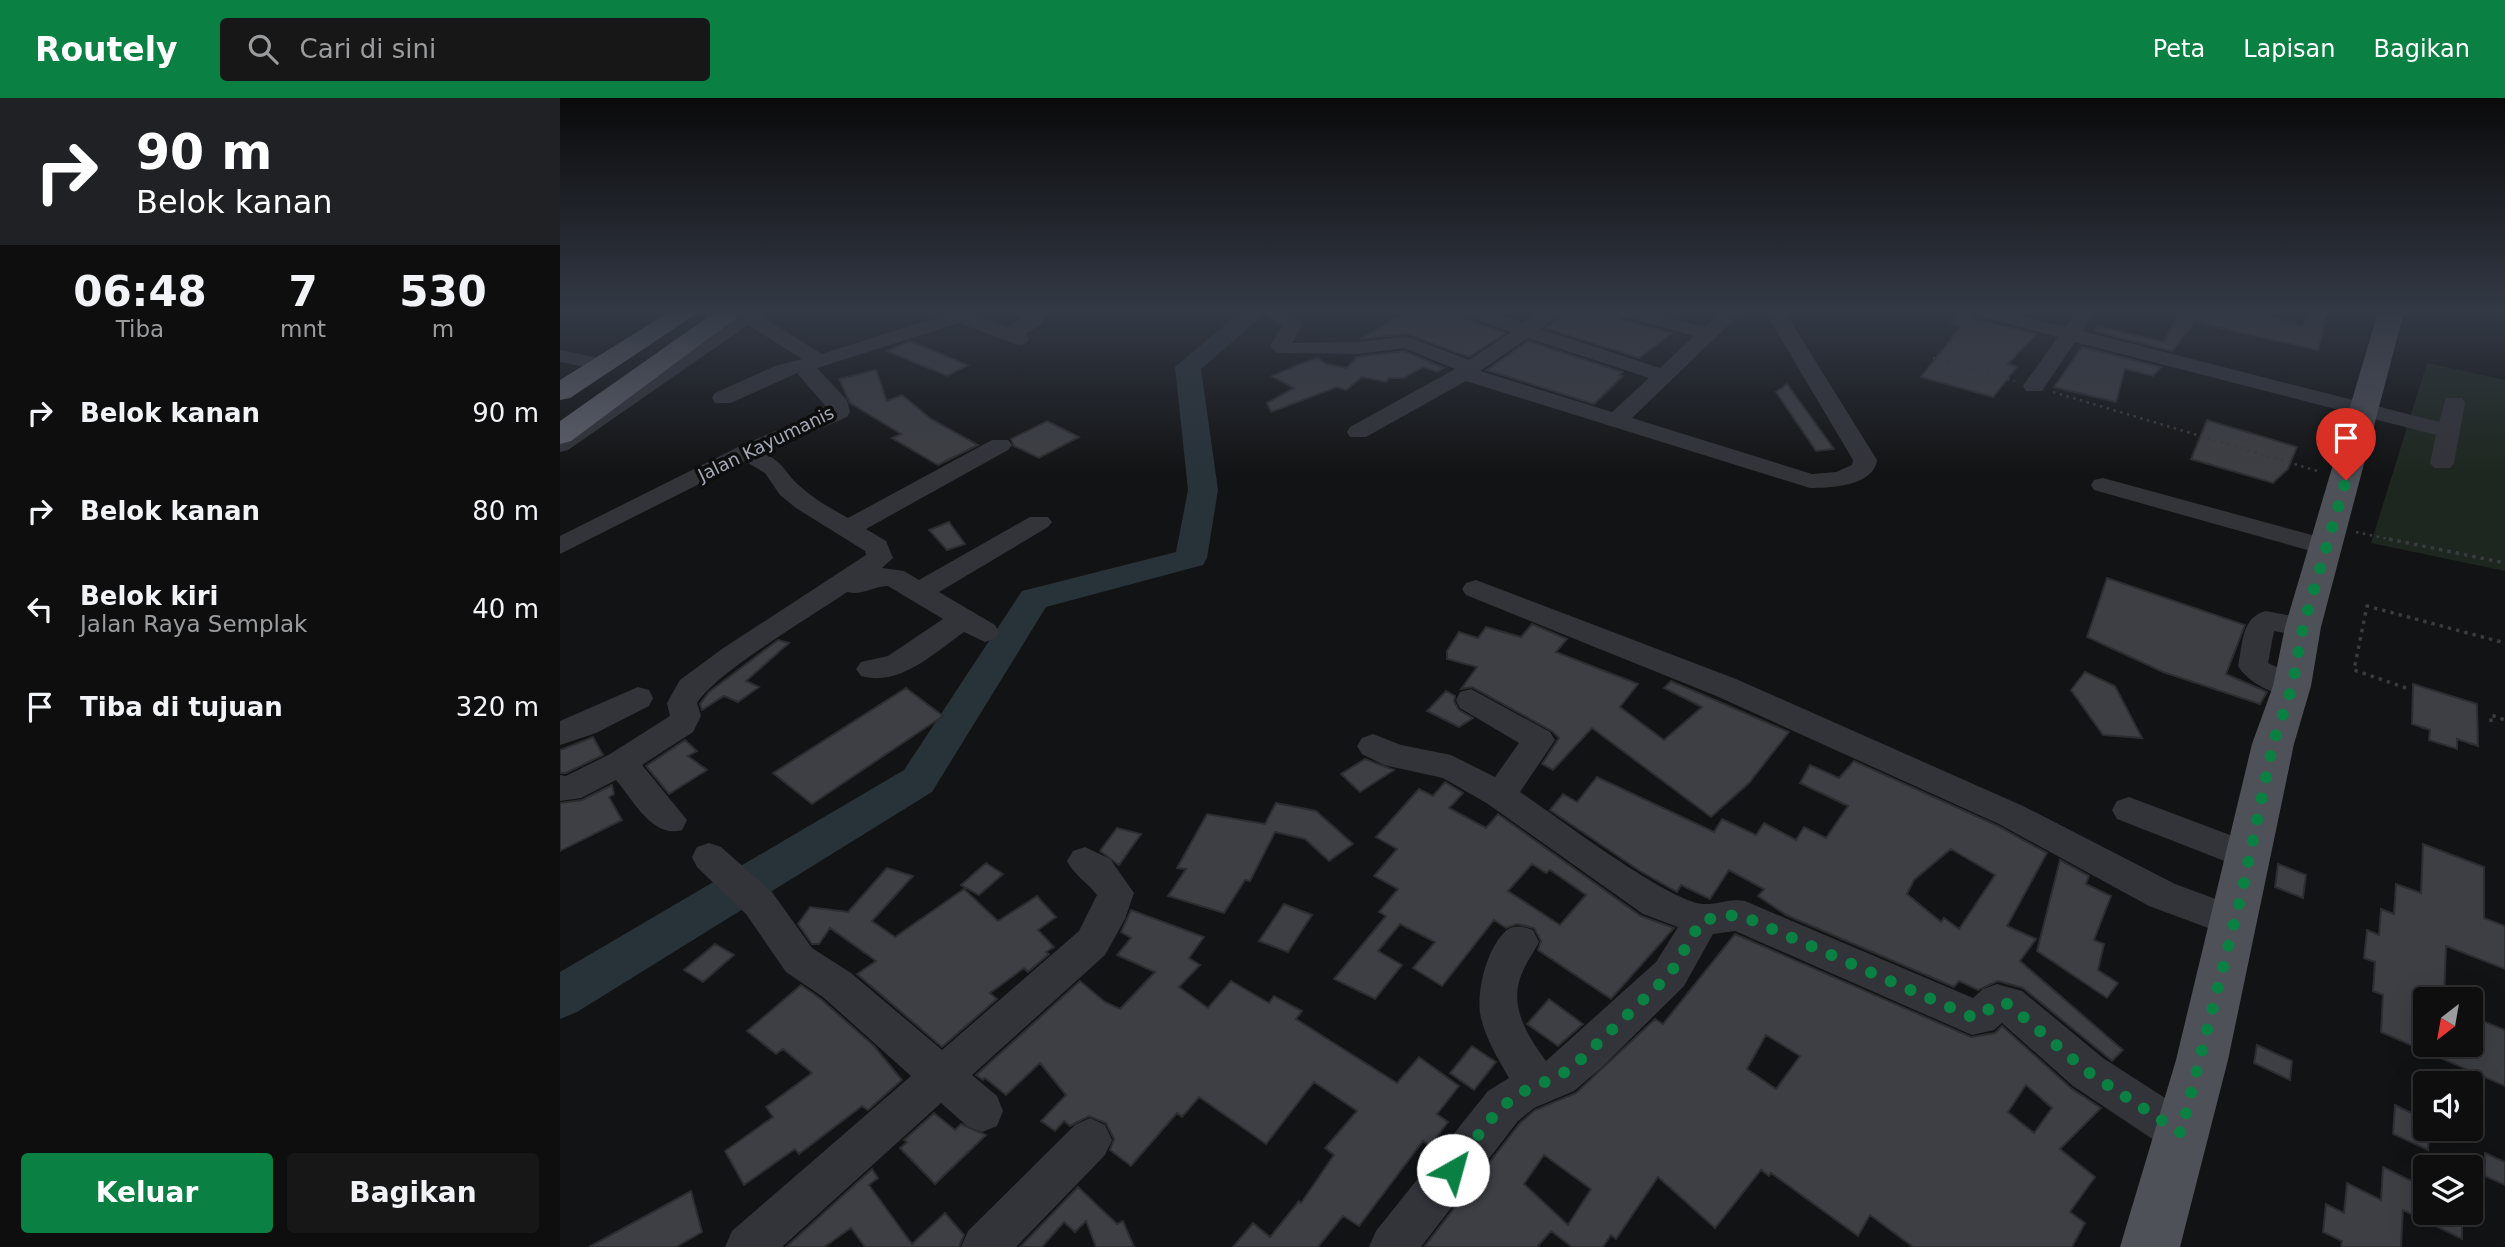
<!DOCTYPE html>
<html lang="id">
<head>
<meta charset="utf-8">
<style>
  body { margin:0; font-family:"DejaVu Sans",sans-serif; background:#171718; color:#f1f3f6; height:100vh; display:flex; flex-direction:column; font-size:26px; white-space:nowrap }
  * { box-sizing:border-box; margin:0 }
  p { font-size:23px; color:#9b9c9e }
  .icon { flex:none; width:38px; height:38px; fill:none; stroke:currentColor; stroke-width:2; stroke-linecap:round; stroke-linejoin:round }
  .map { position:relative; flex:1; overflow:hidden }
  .side { display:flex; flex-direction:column; background:#0e0e0f; width:560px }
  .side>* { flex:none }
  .banner { background:#202124; color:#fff; overflow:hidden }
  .needle { width:46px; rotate:211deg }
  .fabs { position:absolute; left:1853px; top:889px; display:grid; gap:14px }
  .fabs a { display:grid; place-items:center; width:70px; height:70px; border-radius:7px; background:#0e0e0f; box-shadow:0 7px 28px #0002,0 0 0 2px #2e2e2f; font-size:35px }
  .pin { position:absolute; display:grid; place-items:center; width:60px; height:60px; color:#fff; margin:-72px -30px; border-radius:50% 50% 50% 0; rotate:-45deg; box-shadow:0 0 7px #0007 }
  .pin .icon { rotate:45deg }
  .me { position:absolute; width:77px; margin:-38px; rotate:38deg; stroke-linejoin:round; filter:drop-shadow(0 0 5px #0008) }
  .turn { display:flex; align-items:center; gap:24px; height:147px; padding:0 21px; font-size:32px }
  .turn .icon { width:91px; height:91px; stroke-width:2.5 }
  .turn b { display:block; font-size:49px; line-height:60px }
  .eta { display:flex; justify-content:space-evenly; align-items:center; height:119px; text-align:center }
  .eta b { font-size:42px; font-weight:600; line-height:49px }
  .button { display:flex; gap:14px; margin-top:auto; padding:14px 21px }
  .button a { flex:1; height:80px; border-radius:7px; background:#0b8043; color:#fff; font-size:28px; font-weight:600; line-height:80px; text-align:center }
  .button a+a { background:#171718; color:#f1f3f6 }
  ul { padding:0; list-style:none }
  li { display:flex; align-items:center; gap:21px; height:98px; padding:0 21px }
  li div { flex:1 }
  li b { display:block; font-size:26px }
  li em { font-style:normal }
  header { display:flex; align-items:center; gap:42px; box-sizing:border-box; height:98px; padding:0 35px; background:#0b8043; color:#fff }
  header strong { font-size:33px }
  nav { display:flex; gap:38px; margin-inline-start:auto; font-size:24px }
  .search { width:490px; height:63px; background:#171718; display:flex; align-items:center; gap:18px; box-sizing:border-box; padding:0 24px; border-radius:7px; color:#9b9c9e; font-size:26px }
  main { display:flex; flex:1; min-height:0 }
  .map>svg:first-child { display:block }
</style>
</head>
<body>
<header>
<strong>Routely</strong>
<div class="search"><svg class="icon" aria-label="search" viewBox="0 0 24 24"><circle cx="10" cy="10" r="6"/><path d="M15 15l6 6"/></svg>Cari di sini</div>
<nav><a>Peta</a><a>Lapisan</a><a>Bagikan</a></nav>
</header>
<main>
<section class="side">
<div class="banner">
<div class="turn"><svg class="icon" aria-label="right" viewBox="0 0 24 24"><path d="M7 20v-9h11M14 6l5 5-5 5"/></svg><div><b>90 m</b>Belok kanan</div></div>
</div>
<div class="eta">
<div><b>06:48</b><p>Tiba</p></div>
<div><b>7</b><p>mnt</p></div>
<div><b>530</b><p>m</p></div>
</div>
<ul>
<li><svg class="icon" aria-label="right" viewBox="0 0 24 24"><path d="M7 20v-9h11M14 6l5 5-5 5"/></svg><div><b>Belok kanan</b></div><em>90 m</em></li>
<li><svg class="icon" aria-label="right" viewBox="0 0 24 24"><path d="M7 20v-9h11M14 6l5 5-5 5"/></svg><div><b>Belok kanan</b></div><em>80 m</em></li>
<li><svg class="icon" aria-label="left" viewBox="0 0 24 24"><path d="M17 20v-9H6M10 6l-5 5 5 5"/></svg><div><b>Belok kiri</b><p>Jalan Raya Semplak</p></div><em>40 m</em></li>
<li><svg class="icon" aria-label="arrive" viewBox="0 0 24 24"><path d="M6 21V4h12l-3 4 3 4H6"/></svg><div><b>Tiba di tujuan</b></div><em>320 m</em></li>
</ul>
<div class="button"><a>Keluar</a><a>Bagikan</a></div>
</section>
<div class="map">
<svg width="1945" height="1149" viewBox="0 0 1945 1149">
  <rect width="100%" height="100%" fill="#121314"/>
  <path fill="#1e271f" d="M1867 265 1945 282V473L1811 445Z"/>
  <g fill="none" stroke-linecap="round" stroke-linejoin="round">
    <path fill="#283239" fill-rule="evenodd" d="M680 214H707L641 271 658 392 647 460 643 467 486 509 372 694 17 914 0 921V874L344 672 462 493 616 454 628 392 615 269Z"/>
  </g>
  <path fill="#3e3f44" stroke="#2c2c31" stroke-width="2" fill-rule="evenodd" d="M847 214H899L904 220 945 235 909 259 847 236 800 241Z
    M1004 214H1055L1060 221 1112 235 1079 260 986 230Z
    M1401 214H1410L1415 221 1476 236 1448 266 1457 269 1433 299 1361 279 1401 228 1390 225Z
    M1619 214H1695L1742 228 1750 214H1767L1758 252 1635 224 1612 253 1534 233 1538 228 1604 244Z
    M350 243 408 267 387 278 327 253Z
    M968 243 1062 274 1059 277 1063 278 1034 306 927 272Z
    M1522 249 1601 269 1593 278 1565 271 1556 304 1494 289Z
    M844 253 884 270 877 274 863 269 844 280H829L826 284 802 279 786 292 777 289 711 314 707 305 734 290 712 278 740 266 758 260 766 266 787 270 797 259Z
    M316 272 327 303 342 297 371 321 418 347 378 367 332 340 341 336 290 305 279 281Z
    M1227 286 1274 351 1256 353 1216 294Z
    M1647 322 1737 349 1728 371 1713 385 1631 361Z
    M487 323 519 339 479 360 454 348 451 341Z
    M389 424 405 446 387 452 369 432Z
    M1547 480 1685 527 1666 576 1707 594 1700 606 1603 574 1527 539Z
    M972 526 1007 541 996 554 1078 586 1060 609 1104 642 1142 609 1104 590 1111 583 1229 634 1189 685 1151 719 1032 630 993 672 982 666 999 640 992 633 912 589 901 591 917 569 887 561V553L899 534 918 540 926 529 961 539Z
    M218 542 229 545 186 583 199 589 178 604 164 598 142 612 140 606 149 594Z
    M1525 574 1555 588 1582 640 1543 637 1511 592Z
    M1853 586 1917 606 1918 648 1897 641V651L1869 642 1870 632 1852 626Z
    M346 590 383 618 252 706 213 675Z
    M886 593 895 598 894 603 899 612 913 620 899 629 867 613Z
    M33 639 43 657 6 675H0V652Z
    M125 642 137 653 128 658 147 672 109 696 86 668Z
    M805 661 834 672 800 694 781 676Z
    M1294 663 1438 728 1487 755 1447 828 1476 841 1460 863 1563 952 1552 963 1463 890 1438 883 1418 892 1399 883 1394 889 1226 817 1198 798 1204 791 1169 772 1150 801 1121 787 1117 794 1080 773 990 712 1003 696 1017 704 1037 679 1154 734 1162 721 1196 737 1204 725 1236 742 1244 729 1266 740 1288 708 1240 685 1250 667 1279 680ZM1391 751 1435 777 1399 831 1384 820 1381 824 1347 796 1354 782Z
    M885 684 903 695 889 710 926 730 938 716 1081 818 1114 830 1051 901 978 852 981 843 974 830 957 826 946 830 934 822 882 888 853 870 875 844 840 826 818 853 842 867 815 901 774 881 826 818 819 814 838 791 814 778 837 751 816 739 859 691 873 698ZM972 766 986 775 990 772 1026 797 1000 827 948 793Z
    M52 687 54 696 49 699 62 722 0 753V705L22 702Z
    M716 705 756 713 793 746 769 763 745 741 715 734 690 783 685 782 664 815 608 798 626 771 617 770 647 716 705 726Z
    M557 730 581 736 559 767 540 753Z
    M1863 746 1924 769V820L1945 828V871L1886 848 1884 901H1866V947H1911V918L1945 932V988L1821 934 1823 897 1813 893 1815 864 1804 860 1807 832 1819 837 1821 811 1834 816 1836 786 1861 795Z
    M1500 762 1529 778 1526 786 1551 798 1534 842 1544 846 1538 872 1558 885 1547 900 1477 853Z
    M426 765 443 776 419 797 401 787Z
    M1718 766 1746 777 1743 800 1715 789Z
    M327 770 353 778 312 823 335 839 404 791 438 823 477 798 496 819 478 832 494 849 486 854 489 856 468 874 464 870 430 895 437 901 382 949 297 876 316 863 270 830 259 846H252L238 826 250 809 288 814Z
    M724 806 752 817 728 854 699 843Z
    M571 812 644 839 629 860 640 867 619 889 648 910 671 883 709 905 714 898 742 913 736 921 837 985 859 959 899 988 877 1016 888 1024 870 1048 863 1043 799 1128 783 1118 758 1149H673L693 1125 710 1139 739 1103 741 1105 774 1057 765 1050 797 1013 754 984 706 1046 639 999 622 1019 617 1015 571 1068 550 1052 554 1041 546 1025 529 1018 510 1028 504 1023 495 1033 481 1023 506 997 480 965 446 997 425 980 423 982 416 977 520 883 545 904 560 911 595 874 557 857 571 840 561 834Z
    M1175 836 1411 939 1435 935 1442 928 1511 990 1541 1010 1500 1051 1535 1079 1510 1114 1525 1125 1512 1149H1353L1310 1117 1298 1138 1211 1075 1209 1078 1201 1072 1155 1130 1098 1079 1056 1141 1051 1137 1043 1149H1012L991 1133 977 1149H864L960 1025 975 1012 1016 995 1095 921 1103 926ZM1206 937 1240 958 1216 991 1187 971ZM1466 987 1492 1010 1474 1035 1448 1014ZM984 1057 1031 1091 1008 1127 964 1086Z
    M155 846 174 857 143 884 124 872Z
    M241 887 261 901 314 948 342 982 308 1012 302 1008 239 1056 235 1051 184 1087 165 1053 213 1019 206 1009 252 975 223 951 216 956 187 933Z
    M989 901 1023 926 998 948 967 926Z
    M1697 947 1732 963 1730 982 1694 965Z
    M912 948 936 964 914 992 890 975Z
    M1835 1007 1866 1022V1031H1869L1868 1052 1833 1036Z
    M374 1015 395 1032 401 1026 426 1037 375 1086 340 1050 347 1044 344 1042Z
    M1925 1055 1945 1064V1087L1925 1078Z
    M1823 1069 1866 1090V1115H1902V1141L1843 1112 1841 1149H1781L1782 1143 1763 1134 1766 1106 1784 1115 1787 1085 1821 1102Z
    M312 1071 318 1080 309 1087 352 1146 385 1115 404 1137 399 1149H305L291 1130 264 1149H226Z
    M518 1089 557 1126 563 1123 574 1149H536L526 1123 515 1134 504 1124 482 1149H460Z
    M131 1093 142 1134 116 1149H29Z"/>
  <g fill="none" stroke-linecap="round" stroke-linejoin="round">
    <path stroke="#393b41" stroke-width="2.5" stroke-dasharray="2.5 4.5" stroke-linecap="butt" d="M1373 260 1455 283
      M1493 294 1761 374
      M1796 434 1837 443"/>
    <path stroke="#393b41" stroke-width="3.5" stroke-dasharray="3.5 5" stroke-linecap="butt" d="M1829 441 1945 465
      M1846 590 1794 572 1807 508 1945 545
      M1931 624V617L1945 622"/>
    <path fill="#33343a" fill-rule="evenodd" d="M113 214H135L125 220Z
      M144 214H204L201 218 262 256 393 214H421L417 218 447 229 470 214H490L479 228 465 236 469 241 466 245 459 247 399 225 257 270 287 302 290 314 287 319 204 355C227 367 224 375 241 389 255 402 272 411 288 420L432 342H448L452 347 448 352 306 431 326 443 333 460 322 470 344 473 359 482 470 419H488L492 424 488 429 379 494 435 527 439 534 435 541 425 544 404 534C374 555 340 589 301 578L296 571 301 564 328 558 383 521 328 488C313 488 303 498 287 494 254 517 155 575 137 605L141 618 133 634 82 667 127 722 122 732C93 741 73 702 56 682L21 700 0 703V677L6 678 50 656 110 618 107 605 120 582 162 551 306 457 305 453 236 410 220 397 205 375 185 363 0 456V438L178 349 268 311 237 275 171 305H155L152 300 155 295 215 268 242 261 188 227 8 352 0 354V336L167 223 145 220Z
      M700 214C716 213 731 213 743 226L732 245 799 244 846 238 909 262 951 234 905 218 902 214H931L963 225 979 214H1002L981 231 1100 270 1134 238 1061 218 1058 214H1089L1145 229 1161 214H1182L1072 320 1252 376 1276 374 1292 367 1293 362 1205 214H1225L1317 362C1314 388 1271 390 1250 390L906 283 806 339H790L787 334 790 329 895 271 844 250 799 256 717 255 710 248 722 228ZM968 240 1089 280 1052 314 920 273Z
      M1413 214H1445L1505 229 1516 214H1536L1522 233 1879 324 1886 300H1902L1905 305 1894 365 1890 370H1874L1870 365 1876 337 1515 244 1482 293H1466L1463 288 1498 239 1416 218Z
      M0 252 53 263 57 267 46 273 0 264Z
      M1543 380 1774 443 1778 449 1774 455 1765 457 1534 392 1531 387 1534 382Z
      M916 482 1176 581 1463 708 1615 786 1688 813 1693 824 1688 835 1675 840 1589 808 1439 726 1154 597 906 497 902 491 906 485Z
      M1706 513 1753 522 1757 529 1753 536 1743 538 1714 533 1708 565 1743 581 1747 588 1743 595C1721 602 1690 587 1678 568 1683 546 1681 519 1706 513Z
      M78 589 89 592 93 600 89 608 36 635 0 647V623Z
      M911 591 990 634 995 642 960 694C995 717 1107 803 1143 806 1157 807 1170 800 1185 803L1413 900 1423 891 1437 886 1462 893 1543 960 1636 1020 1642 1035 1636 1050 1621 1056 1606 1050 1513 988 1442 925 1434 932 1412 937 1175 833 1153 836 1124 888 1041 970 1014 993 974 1010 958 1023 861 1149H809L816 1133 928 993 949 980C938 961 926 941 921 920 915 896 927 848 947 832 956 826 964 829 973 832L979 844C974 854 967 863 963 873 947 906 967 937 986 963L1096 864 1118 829 1083 816 928 706 883 680 824 667 802 656 797 648 802 640 813 636 841 647 891 657 935 679 959 645 900 610 896 602 900 594Z
      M1569 699 1702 749 1707 759 1702 769 1690 773 1557 721 1552 712 1557 703Z
      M149 745 161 749 212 794 252 850 291 875 382 952 519 833 537 797C528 785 514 777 507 763L513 753 525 749 550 761 574 795 565 821 545 857 412 977 437 998 443 1013 437 1028 422 1034 407 1028 381 1005 222 1149H165L172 1133 351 978 263 899 226 874 186 816 137 769 132 759 137 749Z
      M530 1020 545 1027 552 1042 545 1057 456 1149H401L408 1133 515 1027Z"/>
    <path fill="#4f5159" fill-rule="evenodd" d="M1818 214H1844L1761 529 1751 588 1734 646 1668 962 1620 1149H1560L1616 962 1692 646 1713 588 1725 529Z"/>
    <path fill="#5f626b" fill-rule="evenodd" d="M109 214H139L10 300 0 302V282Z
      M155 214H184L11 343 0 346V323Z"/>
  </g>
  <linearGradient id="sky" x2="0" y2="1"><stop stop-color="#0a0a0b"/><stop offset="0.57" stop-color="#333945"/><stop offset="1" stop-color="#333945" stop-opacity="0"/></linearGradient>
  <rect width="1945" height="375" fill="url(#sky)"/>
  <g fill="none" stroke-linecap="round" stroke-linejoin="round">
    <path stroke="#0b8043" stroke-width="12" stroke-dasharray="0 21.6" d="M893 1072C912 1047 930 1016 956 998 974 986 996 982 1014 968L1110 876 1142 822 1175 817 1185 819 1412 919H1420L1437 904 1448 906 1528 974 1621 1035 1682 794 1713 646 1732 589 1743 529 1786 382"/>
  </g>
  <g text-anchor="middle" stroke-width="7" stroke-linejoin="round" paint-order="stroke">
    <g font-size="18" fill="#a3a9b6" stroke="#0e0e0f">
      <text transform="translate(206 346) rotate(-26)" y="6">Jalan Kayumanis</text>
    </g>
  </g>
</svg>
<div class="fabs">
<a><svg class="needle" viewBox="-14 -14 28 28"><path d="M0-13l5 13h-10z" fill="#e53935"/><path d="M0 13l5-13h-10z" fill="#9b9c9e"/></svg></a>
<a><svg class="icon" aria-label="sound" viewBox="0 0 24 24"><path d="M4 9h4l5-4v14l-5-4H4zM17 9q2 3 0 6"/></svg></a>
<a><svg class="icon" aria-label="layers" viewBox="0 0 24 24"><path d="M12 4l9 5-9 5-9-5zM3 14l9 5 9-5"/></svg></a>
</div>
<div class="pin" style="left:1786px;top:382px;background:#d93025"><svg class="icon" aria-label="arrive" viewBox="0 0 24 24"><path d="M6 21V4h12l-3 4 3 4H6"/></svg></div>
<svg class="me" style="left:893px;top:1072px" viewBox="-20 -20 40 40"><circle r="19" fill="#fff"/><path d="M0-13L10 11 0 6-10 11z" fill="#0b8043"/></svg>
</div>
</main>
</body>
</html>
